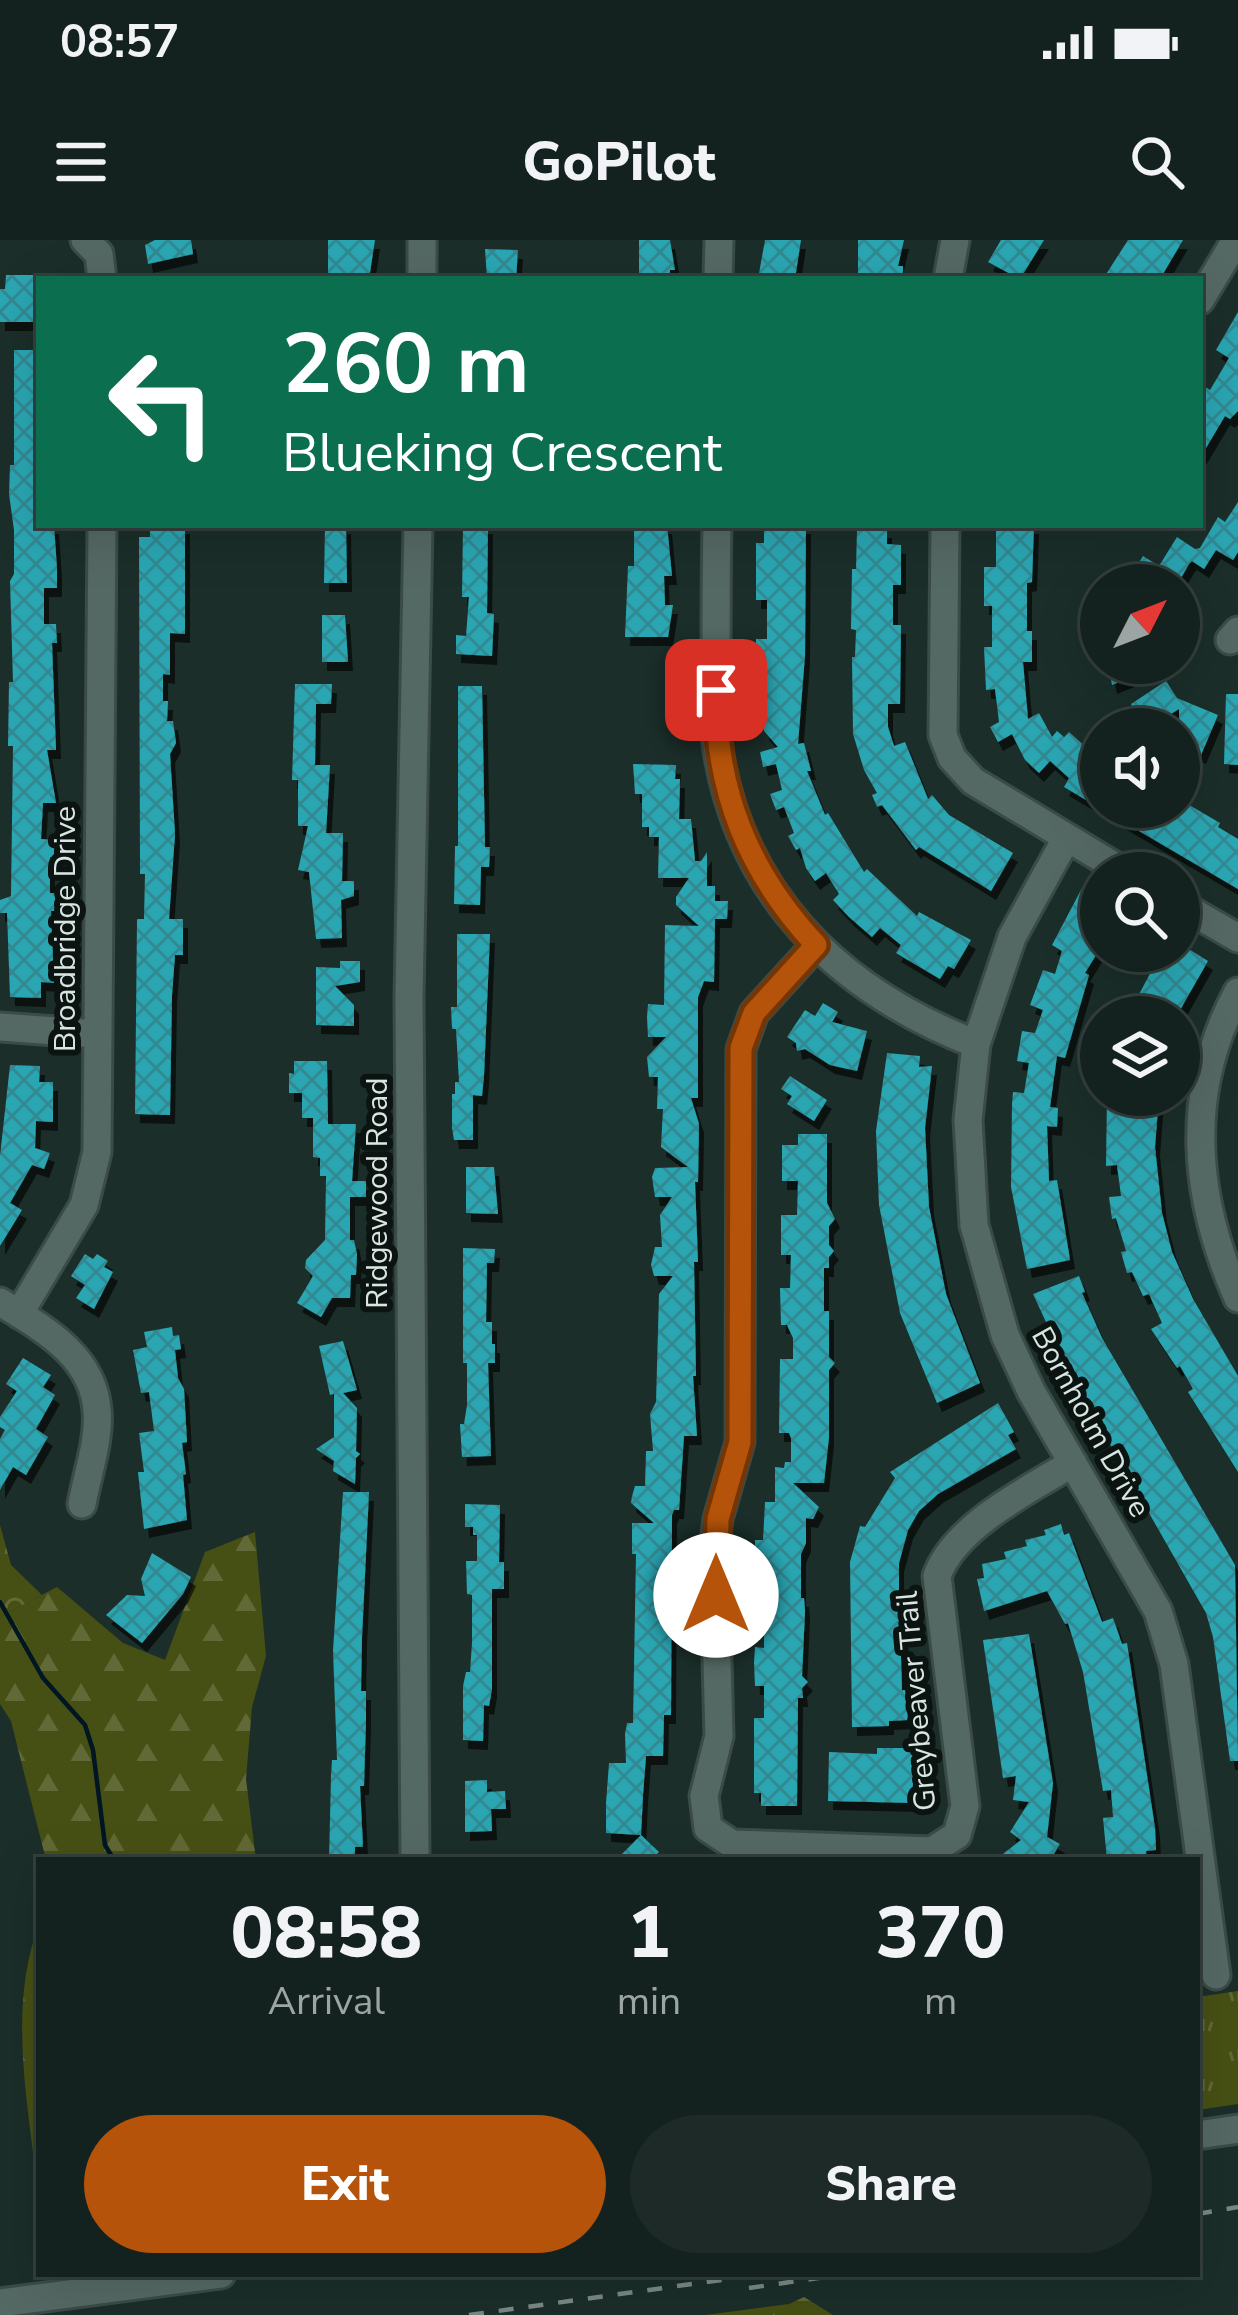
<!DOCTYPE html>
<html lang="en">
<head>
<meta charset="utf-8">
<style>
  body { margin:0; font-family:"Nunito Sans",sans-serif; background:#1d2a28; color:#f1f3f6; height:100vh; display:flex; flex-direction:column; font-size:45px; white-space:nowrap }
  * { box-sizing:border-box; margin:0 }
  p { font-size:39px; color:#9da4a4 }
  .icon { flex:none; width:66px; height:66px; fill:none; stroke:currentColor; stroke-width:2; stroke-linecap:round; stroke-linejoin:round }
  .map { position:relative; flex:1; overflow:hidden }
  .drawer { position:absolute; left:36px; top:1617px; width:1164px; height:420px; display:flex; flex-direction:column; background:#14221f; border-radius:0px; box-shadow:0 12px 48px #0002,0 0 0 3px #333f3d }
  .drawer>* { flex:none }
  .guide { position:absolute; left:36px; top:36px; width:1167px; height:252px; border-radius:0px; box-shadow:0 12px 48px #0002,0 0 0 3px #333f3d; background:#0b6e4f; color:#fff; overflow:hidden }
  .needle { width:78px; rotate:48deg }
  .controls { position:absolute; left:1080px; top:324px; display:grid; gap:24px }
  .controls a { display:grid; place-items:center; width:120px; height:120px; border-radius:50%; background:#14221f; box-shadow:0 12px 48px #0002,0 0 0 3px #333f3d; font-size:60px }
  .pin { position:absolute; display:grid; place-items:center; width:102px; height:102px; color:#fff; margin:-51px; border-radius:24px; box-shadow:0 6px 18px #0006 }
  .me { position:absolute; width:132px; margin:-66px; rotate:0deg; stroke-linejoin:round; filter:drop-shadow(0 0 9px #0008) }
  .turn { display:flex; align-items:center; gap:42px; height:252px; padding:0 48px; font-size:54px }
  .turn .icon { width:156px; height:156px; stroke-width:2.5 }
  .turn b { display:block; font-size:84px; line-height:102px }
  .eta { display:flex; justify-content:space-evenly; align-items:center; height:204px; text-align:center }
  .eta b { font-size:72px; font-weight:800; line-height:84px }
  .action { display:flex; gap:24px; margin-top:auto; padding:24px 48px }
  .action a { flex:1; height:138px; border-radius:72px; background:#b45309; color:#fff; font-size:48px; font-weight:800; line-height:138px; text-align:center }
  .action a+a { background:#1d2a28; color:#f1f3f6 }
  .status { display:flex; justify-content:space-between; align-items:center; height:84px; padding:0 60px; background:#14221f; direction:ltr }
  .status svg { height:33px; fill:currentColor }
  header { display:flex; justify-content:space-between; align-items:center; height:156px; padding:0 48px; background:#14221f; font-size:54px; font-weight:800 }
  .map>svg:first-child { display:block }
</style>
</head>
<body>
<div class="status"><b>08:57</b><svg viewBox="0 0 49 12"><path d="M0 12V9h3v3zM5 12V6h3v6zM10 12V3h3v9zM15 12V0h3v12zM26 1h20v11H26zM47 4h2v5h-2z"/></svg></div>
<header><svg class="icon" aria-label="menu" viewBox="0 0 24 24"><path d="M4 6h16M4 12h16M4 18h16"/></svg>GoPilot<svg class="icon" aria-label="search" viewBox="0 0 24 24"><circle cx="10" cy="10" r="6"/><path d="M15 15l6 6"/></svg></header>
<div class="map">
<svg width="1238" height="2075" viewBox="0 0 1238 2075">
  <defs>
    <pattern id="grass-tufts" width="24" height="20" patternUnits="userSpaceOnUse" patternTransform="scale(3)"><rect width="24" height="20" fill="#475014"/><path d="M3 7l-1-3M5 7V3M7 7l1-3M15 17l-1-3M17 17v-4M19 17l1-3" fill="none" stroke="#616936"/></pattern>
    <pattern id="forest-firs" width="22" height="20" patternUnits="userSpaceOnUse" patternTransform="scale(3)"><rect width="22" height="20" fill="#475014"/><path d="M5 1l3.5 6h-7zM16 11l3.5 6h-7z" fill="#616936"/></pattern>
    <pattern id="park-crowns" width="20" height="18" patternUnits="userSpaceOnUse" patternTransform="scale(3)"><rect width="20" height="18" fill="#475014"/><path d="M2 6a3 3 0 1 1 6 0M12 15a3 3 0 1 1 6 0" fill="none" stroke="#616936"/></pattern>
    <pattern id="building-cross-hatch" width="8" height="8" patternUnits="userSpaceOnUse" patternTransform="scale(3)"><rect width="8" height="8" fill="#2ba6b3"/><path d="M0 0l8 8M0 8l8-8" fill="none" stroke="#328992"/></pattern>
    <filter id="shadow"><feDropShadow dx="5" dy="9" stdDeviation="0" flood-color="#0009"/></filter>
  </defs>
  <rect width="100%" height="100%" fill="#1b2e29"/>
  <path fill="url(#grass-tufts)" d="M1238 1751V1864L1197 1870V1757Z"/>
  <path fill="url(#forest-firs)" d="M255 1292 266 1416 252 1467 246 1539 256 1620H46L11 1481 0 1464V1377L57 1347 123 1403 165 1420 205 1312Z
    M39 1684V1963C30 1871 6 1772 39 1684Z
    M804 2057 833 2075H706L789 2064Z"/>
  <path fill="url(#park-crowns)" d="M0 1285 11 1325 42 1355 0 1377Z"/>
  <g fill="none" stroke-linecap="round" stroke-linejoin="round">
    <path stroke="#001623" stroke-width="4.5" d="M0 1362 43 1438 85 1485 93 1510 105 1605 114 1620"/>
  </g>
  <path fill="url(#building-cross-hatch)" filter="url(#shadow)" d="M155 0H191L193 14 148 24 145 5Z
    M328 0H375L369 39H328Z
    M639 0H670L675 30H670L669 39H639Z
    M765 0H801L795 39H758Z
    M858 0H904L898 26H903V39H858Z
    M1001 0H1044L1020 39 988 22Z
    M1128 0H1183L1160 39H1103Z
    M485 9 518 10 516 39H487Z
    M6 35H39V82H0V49H5Z
    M1238 72V171L1230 179 1225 176 1200 218V144L1210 150 1229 118 1216 110Z
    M14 110H39V285H54L57 329V348H44V384H56L57 403H52L56 510H47L56 563H43L41 599 55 600 54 618 50 617V653H55V671H51L54 743 41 742V758L10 757 7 673H0V660L11 656 13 506H8L9 442H13L10 341 14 334V290L9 254 10 225H14Z
    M1238 262V312L1233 320 1216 310 1204 329 1192 321 1189 324 1177 345H1126L1143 316 1159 326 1177 297 1195 309 1200 308 1218 277 1225 282Z
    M150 285H185V394L170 393V435L163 434V461H168L167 481H173L176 503 170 514 175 594 169 679H183V715H175L172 755 170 875 135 874 137 679H144L145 634H140L139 297H150Z
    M325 285H346L347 343H324Z
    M463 285H488L487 373 494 374 492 416 456 414V395L466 396 469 357H462Z
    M634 285H667L672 336H664L665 365H673L668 397H625L628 326H634Z
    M764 285H806L805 415 798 504 804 503 811 531H807L825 575 828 573 864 632 867 629 917 676 919 672 971 700 954 729 948 726 940 739 896 713 901 705 880 688 872 697 849 677 833 660 839 654 826 633 815 641 806 628 800 608 796 610 788 596 794 593 784 567 776 570 770 554 782 550 776 524 763 527 760 512 778 507 764 491 763 482 756 481V399H767V360H756V303H764Z
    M996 285H1034L1032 342 1027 343V391H1032V422H1023L1028 479 1039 473 1052 497 1057 491 1064 497 1069 492 1088 509 1090 505 1101 511V567H1179V559L1220 583 1218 587 1238 599V649L1064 547 1069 538 1050 521 1039 533 1025 520 1012 494 998 502 990 487 999 482 995 449 986 450 984 407H992V366H984V327H996Z
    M857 289H887V304L901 305V345H893V385H901L900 464H888V487L894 506 905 502 928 559 932 555 949 575 1013 613 991 651 919 607 916 610 882 565 877 567 872 555 877 553 864 530 853 494 852 417H855L856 390 851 389 852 329H856Z
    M322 375H345L348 422H322Z
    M1108 423H1165V424L1112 445Z
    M1166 441 1177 458 1218 475 1201 515 1179 506V469L1147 489 1131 464Z
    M295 444H332L331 464H316L315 525H330L326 593H343L342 641H354V656L341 660 342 698 316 699 309 632 298 630 308 586H298V540H292Z
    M458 446H482L485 607H490L489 627H481L480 665 454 664 455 606H458Z
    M1226 454H1238V525L1224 524Z
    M633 524 676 525 675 539H680L679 579H691L695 621H701L707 612V646H715V661H728L727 679H715L714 742 704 741 698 757V858H691L699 884 698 942H695L698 1022H694L696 1136H693L697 1196H684L679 1270H674L672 1275 671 1475H664L663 1516H646L643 1555 641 1595 659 1612 651 1620H616L641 1595 606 1593V1563L609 1523H626L625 1494 627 1483H633L636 1314H632V1283H654L631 1263 632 1256 635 1246H645L646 1211H653L650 1174 656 1162 659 1054 673 1036H654L651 1025 655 1007H662L660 975 672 957H655L652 937 655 928 688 927 661 907 663 869H657L658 837H649L647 817 666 797H648L647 777 648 764 664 765 665 685 699 686 676 665V657L689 638H658L659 597H649V587H642V554H635Z
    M1082 648 1101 659V707L1085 733 1089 735 1065 818 1057 816 1050 867 1058 868 1057 887 1047 886 1049 941 1057 940 1070 1020 1027 1029 1011 947 1012 864 1013 852 1024 853 1029 823 1017 821 1022 791 1035 793 1043 770 1030 765 1043 730 1055 734 1062 711 1052 705Z
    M457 694H490L484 836 482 856 473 855V900H454L452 888V854H455V842H459L456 789H452L451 767H457Z
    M1179 703 1208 721 1176 777H1127L1162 711H1179Z
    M340 721H360V742L335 746 354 765V786L316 785V727L340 728Z
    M823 763 838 772 832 782 867 791 857 831 830 825 805 809 797 811 796 803 787 797 805 770 815 776Z
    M887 813 920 816 919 827 932 826 925 888 929 967 946 1054 980 1143 937 1163 900 1073 879 965 876 891Z
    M294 821H327L328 884H356L352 941H366V957H350V1000H354L357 1014 356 1035H351L350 1058H332L321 1077 297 1063 313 1036 305 1028 306 1020 325 1000 326 936H320V918L313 917V878H302V853H289V833L294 834Z
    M10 825 40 826 39 842H53V882L36 881 35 908 50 913 44 929 32 925 10 963 22 970 0 1006V916Z
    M790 836 827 860 814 881 787 864 792 856 781 849Z
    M1107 855H1159L1155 907 1162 973 1172 1012 1193 1059 1238 1136V1232L1188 1152 1193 1149 1180 1126 1177 1128 1151 1089 1162 1083 1149 1054 1143 1056 1132 1032 1127 1033 1121 1012 1126 1011 1116 978 1112 979 1109 957 1121 956 1117 925 1106 926Z
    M798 894H827V963L835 979 829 986V1005L834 1011 829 1017V1028H824V1071H829V1117L835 1123 829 1130V1197L824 1243H793L819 1267 813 1279 806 1278V1303L801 1314V1358H804L805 1371 802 1436 808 1442 802 1448 803 1458H798L797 1566H761V1553H754V1478H764V1446H755L754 1423 755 1407 764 1408V1373H755L760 1337H755V1300H763L765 1262H775V1227L784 1228 785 1222H791V1198L789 1193H779L780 1119H793V1098L787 1085H781L780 1048H790L791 1015H781V975H797L798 941H782V905H798Z
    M466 927H494L498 974 466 973Z
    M463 1008 495 1009 494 1023H487L486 1082H492V1104H495V1123H488L491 1216 462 1217 460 1184H464L467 1165V1123H463Z
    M85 1014 93 1019 97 1014 108 1021 104 1027 113 1032 94 1069 76 1058 85 1045 71 1036Z
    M1079 1036 1085 1052 1082 1053 1102 1098 1235 1325 1238 1521H1230L1213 1397 1206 1373 1071 1136 1033 1054Z
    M172 1087 173 1096 179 1095 181 1109 175 1110 178 1138 184 1149 187 1202 182 1203 186 1234 183 1235 187 1280 144 1289 138 1232H144L139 1193 154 1191 149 1152 141 1153 133 1110 147 1107 144 1092Z
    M343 1101 357 1150 343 1153 357 1168 356 1211 360 1214 356 1218 355 1244 333 1231 334 1221 316 1209 334 1197V1154L330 1155 319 1106Z
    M23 1118 51 1135 43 1147 55 1155 36 1189 48 1197 26 1235 13 1227 0 1250V1199L5 1190 0 1187V1177L17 1151 6 1144Z
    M998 1163 1014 1192 1008 1195 1016 1209 938 1254 919 1271 908 1290 899 1323V1351L902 1450H905L908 1480 889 1481V1486L852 1487 850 1322 860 1286 865 1287 895 1238 890 1232Z
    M343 1252H369L362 1397 361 1451H366V1480L364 1546H360L363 1607H355V1620H329L331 1536 332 1520H337L333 1411Z
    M465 1264 500 1265 499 1322H504V1349H492V1449L489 1466 484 1465 483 1501 463 1500V1446L466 1432H470L472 1403V1355L467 1354 466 1321H477V1295H473V1287H465Z
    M1061 1284 1064 1295 1069 1293 1102 1382 1113 1378 1122 1404 1127 1403 1155 1588 1156 1610 1146 1611 1147 1620H1107L1103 1578 1113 1577 1111 1550 1103 1551 1083 1432 1068 1383 1065 1384 1047 1351 984 1371 977 1339 984 1338 982 1324 1006 1319 1004 1312 1027 1306 1025 1300 1046 1295 1044 1290Z
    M152 1313 191 1337 183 1354 142 1403 106 1375 127 1355 145 1356 141 1339Z
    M1029 1394 1053 1543 1047 1597 1060 1604 1050 1620H995L1021 1600 1010 1592 1029 1562 1013 1560 1016 1536 1003 1538 983 1400Z
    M877 1508H920V1544H914V1563L828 1561 829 1512 877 1514Z
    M487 1540V1552L505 1551 506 1569H491L492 1591 465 1592V1541Z"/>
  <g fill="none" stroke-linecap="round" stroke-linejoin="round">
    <defs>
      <path id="minor" d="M85 0 99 14 102 39
        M422 39V0
        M718 39 719 0
        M948 39 955 0
        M1200 60 1236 0
        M717 285C716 331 716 377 716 423 716 448 713 473 716 497 736 651 835 749 976 804
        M945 285 943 495 952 518 973 541 1126 633
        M1230 400 1238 391
        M1066 599 1012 697 976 804 968 880 974 985 1005 1095 1031 1151 1158 1371 1174 1424 1216 1735
        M1179 664 1238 698
        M816 705 754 773 741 809 740 1202 718 1279 714 1308 719 1496 704 1556 708 1588 732 1604 932 1611 957 1595 965 1566 937 1336C954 1287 1029 1249 1073 1223
        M1238 752C1184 851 1193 957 1238 1058
        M0 787 97 794
        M0 1062C42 1088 93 1115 97 1170 100 1199 87 1235 82 1264
        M19 1074 84 965 97 912 102 285
        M415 1620 409 757 418 285
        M1197 1895 1238 1889
        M0 2063 221 2034"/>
    </defs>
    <use href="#minor" stroke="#3b4c48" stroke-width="33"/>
    <use href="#minor" stroke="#556964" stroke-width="27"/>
    <path stroke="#7a8985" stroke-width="4.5" stroke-dasharray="15 15" stroke-linecap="butt" d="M1197 1974 1238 1967
      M749 2048 846 2034
      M469 2075 764 2034"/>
  </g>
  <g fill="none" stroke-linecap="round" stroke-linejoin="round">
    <defs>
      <path id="route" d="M716 450C715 550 748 632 816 705L754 773 741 808 740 1202 718 1279 716 1355"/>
    </defs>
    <use href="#route" stroke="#753606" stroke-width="30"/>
    <use href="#route" stroke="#b45309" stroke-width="21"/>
  </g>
  <g text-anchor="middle" stroke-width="12" stroke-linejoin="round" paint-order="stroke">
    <g font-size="30" fill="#d9e5e2" stroke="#0c1412">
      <text transform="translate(65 689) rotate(-90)" y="10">Broadbridge Drive</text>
      <text transform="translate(377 953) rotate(-90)" y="10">Ridgewood Road</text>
      <text transform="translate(1091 1182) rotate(61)" y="10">Bornholm Drive</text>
      <text transform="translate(916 1461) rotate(-95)" y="10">Greybeaver Trail</text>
    </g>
  </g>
</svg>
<div class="controls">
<a><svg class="needle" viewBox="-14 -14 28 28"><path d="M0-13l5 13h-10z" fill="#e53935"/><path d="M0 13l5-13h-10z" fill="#9da4a4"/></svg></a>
<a><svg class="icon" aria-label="sound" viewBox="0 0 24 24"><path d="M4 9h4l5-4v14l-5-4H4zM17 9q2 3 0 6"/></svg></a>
<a><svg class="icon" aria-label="search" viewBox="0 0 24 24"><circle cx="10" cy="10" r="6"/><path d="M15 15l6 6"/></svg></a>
<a><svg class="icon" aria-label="layers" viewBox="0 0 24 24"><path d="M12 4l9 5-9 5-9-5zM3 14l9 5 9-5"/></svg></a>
</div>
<div class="pin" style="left:716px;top:450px;background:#d93025"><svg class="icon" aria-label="arrive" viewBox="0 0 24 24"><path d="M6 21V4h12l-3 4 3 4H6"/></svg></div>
<svg class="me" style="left:716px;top:1355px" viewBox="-20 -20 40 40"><circle r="19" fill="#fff"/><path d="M0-13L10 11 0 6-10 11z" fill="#b45309"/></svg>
<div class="guide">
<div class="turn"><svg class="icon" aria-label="left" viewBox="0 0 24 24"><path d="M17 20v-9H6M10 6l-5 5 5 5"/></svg><div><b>260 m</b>Blueking Crescent</div></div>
</div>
<section class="drawer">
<div class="eta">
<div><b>08:58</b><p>Arrival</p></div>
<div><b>1</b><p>min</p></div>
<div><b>370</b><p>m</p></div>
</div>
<div class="action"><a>Exit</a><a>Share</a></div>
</section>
</div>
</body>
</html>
